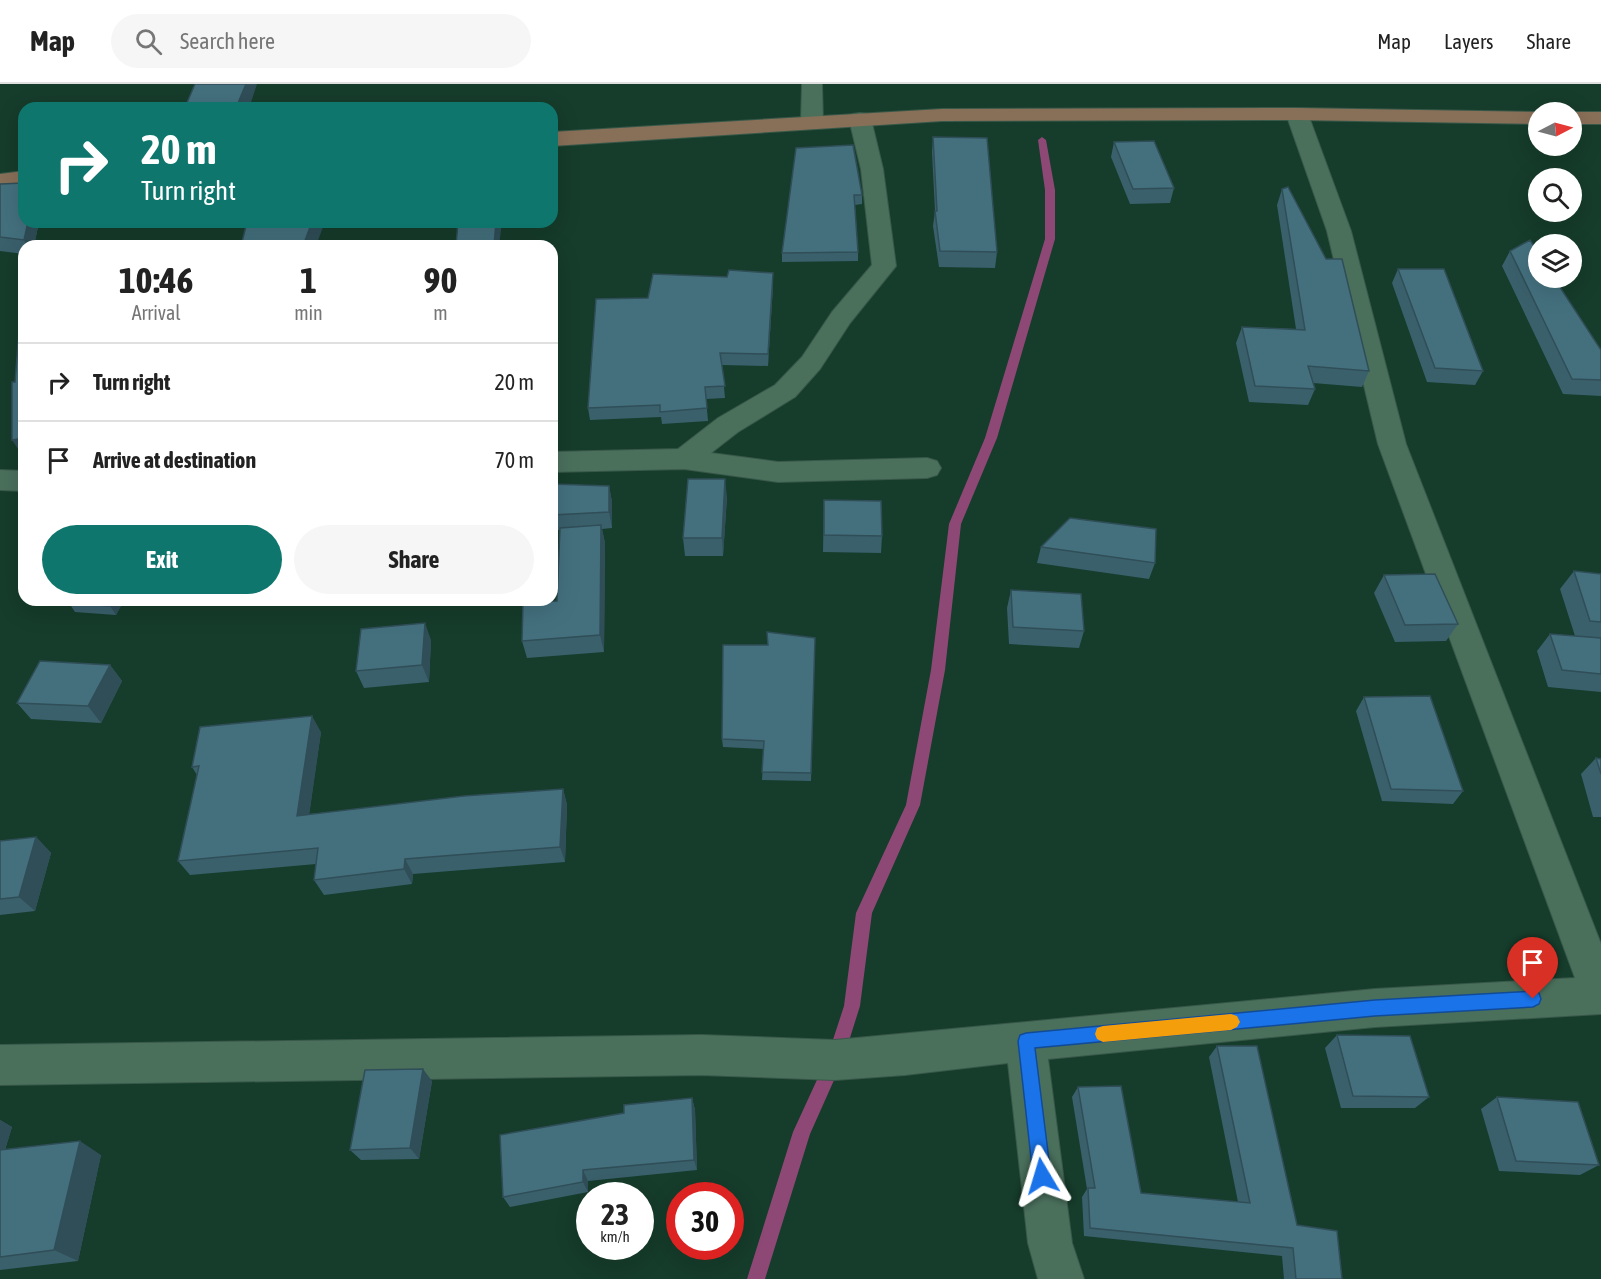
<!DOCTYPE html>
<html lang="en">
<head>
<meta charset="utf-8">
<style>
  body { margin:0; font-family:"Asap Condensed",sans-serif; background:#f6f6f6; color:#222; height:100vh; display:flex; flex-direction:column; font-size:22px; white-space:nowrap }
  * { box-sizing:border-box; margin:0 }
  p { font-size:20px; color:#767676 }
  .icon { flex:none; width:33px; height:33px; fill:none; stroke:currentColor; stroke-width:2; stroke-linecap:round; stroke-linejoin:round }
  .map { position:relative; flex:1; overflow:hidden }
  .panel { position:absolute; left:18px; top:156px; width:540px; height:366px; display:flex; flex-direction:column; background:#fff; border-radius:18px; box-shadow:0 6px 24px #0002 }
  .panel>* { flex:none }
  .top-card { position:absolute; left:18px; top:18px; width:540px; height:126px; border-radius:18px; box-shadow:0 6px 24px #0002; background:#0f766e; color:#fff; overflow:hidden }
  .needle { width:39px; rotate:84deg }
  .fabs { position:absolute; left:1528px; top:18px; display:grid; gap:12px }
  .fabs a { display:grid; place-items:center; width:54px; height:54px; border-radius:50%; background:#fff; box-shadow:0 6px 24px #0002; font-size:30px }
  .speed { position:absolute; left:576px; top:1098px; display:flex; gap:12px; font-size:30px; font-weight:700; text-align:center }
  .speed>* { display:grid; place-content:center; width:78px; height:78px; border-radius:50%; background:#fff; box-shadow:0 6px 24px #0002; line-height:1 }
  .speed small { font-size:15px; font-weight:400 }
  .speed .limit { border:9px solid #d22; background:#fff; color:#111 }
  .pin { position:absolute; display:grid; place-items:center; width:51px; height:51px; color:#fff; margin:-62px -26px; border-radius:50% 50% 50% 0; rotate:-45deg; box-shadow:0 0 6px #0007 }
  .pin .icon { rotate:45deg }
  .me { position:absolute; width:66px; margin:-33px; rotate:353deg; stroke-linejoin:round; filter:drop-shadow(0 0 4px #0008) }
  .turn { display:flex; align-items:center; gap:21px; height:126px; padding:0 24px; font-size:27px }
  .turn .icon { width:78px; height:78px; stroke-width:2.5 }
  .turn b { display:block; font-size:42px; line-height:51px }
  .eta { display:flex; justify-content:space-evenly; align-items:center; height:102px; text-align:center }
  .eta b { font-size:36px; font-weight:700; line-height:42px }
  .button { display:flex; gap:12px; margin-top:auto; padding:12px 24px }
  .button a { flex:1; height:69px; border-radius:36px; background:#0f766e; color:#fff; font-size:24px; font-weight:700; line-height:69px; text-align:center }
  .button a+a { background:#f6f6f6; color:#222 }
  ul { padding:0; list-style:none }
  li { display:flex; align-items:center; gap:18px; height:78px; padding:0 24px; border-top:2px solid #e0e0e0 }
  li div { flex:1 }
  li b { display:block; font-size:22px }
  li em { font-style:normal }
  header { display:flex; align-items:center; gap:36px; box-sizing:border-box; height:84px; padding:0 30px; background:#fff; border-bottom:2px solid #e0e0e0 }
  header strong { font-size:28px }
  nav { display:flex; gap:33px; margin-inline-start:auto; font-size:21px }
  .search { width:420px; height:54px; background:#f6f6f6; display:flex; align-items:center; gap:15px; box-sizing:border-box; padding:0 21px; border-radius:33px; color:#767676; font-size:22px }
  .map>svg:first-child { display:block }
</style>
</head>
<body>
<header>
<strong>Map</strong>
<div class="search"><svg class="icon" aria-label="search" viewBox="0 0 24 24"><circle cx="10" cy="10" r="6"/><path d="M15 15l6 6"/></svg>Search here</div>
<nav><a>Map</a><a>Layers</a><a>Share</a></nav>
</header>
<div class="map">
<svg width="1601" height="1195" viewBox="0 0 1601 1195">
  <rect width="100%" height="100%" fill="#163c2b"/>
  <g fill="none" stroke-linecap="round" stroke-linejoin="round">
    <path fill="#8e4876" fill-rule="evenodd" d="M1042 53 1046 56 1055 106V155L997 354 961 440 945 586 920 721 872 829 860 922 843 976 810 1050 765 1195H747L793 1048 827 974 844 922 856 829 906 721 931 586 949 440 985 354 1045 155V106L1038 56Z"/>
    <defs>
      <path id="minor" d="M802 0H822L823 38 820 43 812 44 804 43 801 38Z
        M1297 24 1305 25 1308 30 1351 147 1406 360 1601 860V930L1375 943 1048 975 1072 1159 1084 1195H1038L1028 1159 1008 979 905 991 835 996 701 991 0 1001V961L701 951 835 956 1375 905 1575 894 1378 360 1327 147 1286 30 1289 25Z
        M860 29 868 30 871 35 883 85 896 182 850 239 820 285 795 313 738 348 711 369 778 378 927 374 937 377 941 384 937 391 927 394 778 398 684 385 552 388V368L678 365 718 334 775 301 802 273 832 228 872 181 861 85 849 35 852 30Z
        M0 386 24 387V407L0 406Z"/>
      <path id="primary" d="M1297 24 1543 28H1539V40L1297 36 942 37 552 62V48L942 25Z
        M1568 28H1601V40H1572V28Z
        M24 87V101L0 104V90Z"/>
    </defs>
    <use href="#minor" stroke="#385849" stroke-width="2"/>
    <use href="#primary" stroke="#385849" stroke-width="2"/>
    <use href="#minor" fill="#4a705c" fill-rule="evenodd"/>
    <use href="#primary" fill="#886f58" fill-rule="evenodd"/>
  </g>
  <path fill="#3a606c" d="M195 0 249 24H187L186 21Z
    M933 53 997 168 995 184 939 183 933 142 935 127 932 68Z
    M1114 58 1174 104 1170 119 1130 120 1111 73Z
    M796 64 862 111V120L855 121 858 168V177L782 178V169Z
    M0 100 24 138H39L34 162H24V170L0 167Z
    M1282 105 1369 287 1362 303 1313 299 1315 305 1308 321 1249 318 1236 259 1242 243 1296 245 1277 121Z
    M1510 167 1601 266V312L1563 310 1502 182Z
    M1398 185 1483 287 1475 301 1427 298 1392 199Z
    M773 189V201L768 282 722 281 725 314 706 315 708 337 662 340 661 333 590 336 588 324 648 214 727 193Z
    M552 400 609 402 612 418V444L602 445 605 459 604 568 527 574 522 557 557 517 560 446H552Z
    M727 413 723 472H685L683 454Z
    M824 416 882 452 881 469 823 468Z
    M1041 463 1155 479 1149 495 1037 479Z
    M1574 487 1601 490V608L1548 603 1537 567 1550 550 1575 552 1560 505Z
    M1384 491 1458 540 1446 557 1395 558 1374 509Z
    M1011 506 1084 547 1079 564 1009 560 1007 524Z
    M124 516 116 531 75 528 69 519Z
    M815 554 811 697 762 696 764 665 723 663 722 655 768 561Z
    M431 556 429 598 364 604 356 587Z
    M110 581 122 597 101 639 31 635 17 619Z
    M1364 613 1463 707 1453 720 1382 717 1356 627Z
    M321 648 309 730 563 705 567 721 565 778 413 790 412 800 324 811 314 796 316 780 190 791 178 777 197 691 192 683Z
    M1596 674 1601 675V733H1593L1581 690Z
    M36 753 51 769 35 827 0 831V757Z
    M1337 951 1429 1013 1415 1024H1341L1325 964Z
    M1217 962 1297 1141 1342 1195H1284L1282 1172 1084 1152 1082 1113 1087 1105 1072 1013 1078 1003 1141 1109 1238 1118 1209 973Z
    M432 997 419 1075 361 1076 350 1066Z
    M1497 1013 1599 1081 1580 1091 1499 1087 1481 1025Z
    M692 1014 695 1026 697 1086 588 1097V1108L510 1123 503 1113 624 1029Z
    M0 1036 12 1043 5 1066 101 1071 78 1177 0 1186Z"/>
  <path fill="#304e58" d="M246 0H257L249 24H240L238 19Z
    M28 138H39L34 162H27L24 156Z
    M312 138H322L323 143 316 162H303Z
    M496 138H502L499 162H494Z
    M773 189V201L768 282V270Z
    M24 354V364L18 365 12 356Z
    M725 395 727 413 723 472 722 454Z
    M609 402 612 418V444L609 428Z
    M601 441 605 459 604 568 600 551Z
    M113 516H124L116 531 110 522Z
    M425 539 431 556 429 598 422 581Z
    M110 581 122 597 101 639 88 622Z
    M312 632 321 648 307 747 297 732Z
    M563 705 567 721 565 778 560 763Z
    M36 753 51 769 35 827 19 813Z
    M405 775 413 790 412 800 404 785Z
    M423 985 432 997 419 1075 410 1064Z
    M692 1014 695 1026 697 1086 694 1076Z
    M0 1036 12 1043 0 1081Z
    M80 1057 101 1071 78 1177 54 1166Z
    M583 1086 588 1097V1108L583 1098Z"/>
  <path fill="#44707e" stroke="#304e58" stroke-width="1.5" d="M195 0H246L238 19 186 21Z
    M933 53 987 54 997 168 940 167 935 127H937Z
    M1154 57 1174 104 1133 105 1114 58Z
    M853 61 862 111H854L858 168 782 169 796 64Z
    M24 99V138H28L24 156 0 153V100Z
    M1288 103 1326 175H1342L1369 287 1308 282 1315 305 1255 302 1242 243 1305 246 1282 105Z
    M247 138H312L303 162H241Z
    M458 138H496L494 162H456Z
    M1530 156 1539 170V194H1554L1601 266V296L1572 295 1510 167Z
    M1398 185H1444L1483 287 1435 284Z
    M729 186 773 189 768 270 720 269 725 302 705 303 707 324 660 328V321L588 324 596 215 648 214 653 190 727 193Z
    M24 223V354L12 356V298H15L21 224Z
    M688 395H725L722 454H683Z
    M552 400 609 402V428L552 431Z
    M824 416 881 417 882 452 824 451Z
    M1070 434 1156 445 1155 479 1041 463Z
    M601 441 600 551 522 557 523 519 557 517 560 444Z
    M1574 487 1601 490V538L1590 537Z
    M1435 490 1458 540 1405 541 1384 491Z
    M1011 506 1081 510 1084 547 1013 543Z
    M71 516H113L110 522 69 519Z
    M425 539 422 581 356 587 361 545Z
    M767 548 815 554 811 689 762 688 764 657 722 655 723 561H768Z
    M1550 550 1601 554V590L1562 586Z
    M40 577 110 581 88 622 17 619Z
    M1430 612 1463 707 1391 705 1364 613Z
    M312 632 297 732 464 712 563 705 560 763 405 775 404 785 314 796 318 764 178 777 199 682 192 683 200 643Z
    M1596 674 1601 675V690Z
    M36 753 19 813 0 815V757Z
    M1337 951 1410 952 1429 1013 1353 1012Z
    M1217 962H1257L1297 1141 1337 1147 1342 1195H1296L1293 1164 1090 1144 1088 1104H1095L1078 1003 1121 1002 1141 1109 1250 1119Z
    M423 985 410 1064 350 1066 365 986Z
    M1497 1013 1578 1018 1599 1081 1516 1077Z
    M692 1014 694 1076 583 1086V1098L503 1113 500 1051 624 1029V1021Z
    M80 1057 54 1166 0 1173V1066Z"/>
  <path fill="#1a73e8" stroke="#114b97" stroke-width="1.5" d="M1533 907 1539 909 1541 915 1539 920 1533 923 1375 932 1035 964 1051 1092 1049 1098 1042 1101 1036 1098 1033 1092 1018 957 1020 951 1026 949 1375 916Z"/>
  <path fill="#f59e0b" d="M1231 930 1237 932 1240 938 1237 943 1231 946 1103 958 1097 955 1095 950 1097 944 1103 942Z"/>
</svg>
<div class="fabs">
<a><svg class="needle" viewBox="-14 -14 28 28"><path d="M0-13l5 13h-10z" fill="#e53935"/><path d="M0 13l5-13h-10z" fill="#767676"/></svg></a>
<a><svg class="icon" aria-label="search" viewBox="0 0 24 24"><circle cx="10" cy="10" r="6"/><path d="M15 15l6 6"/></svg></a>
<a><svg class="icon" aria-label="layers" viewBox="0 0 24 24"><path d="M12 4l9 5-9 5-9-5zM3 14l9 5 9-5"/></svg></a>
</div>
<div class="speed"><div>23<small>km/h</small></div><div class="limit">30</div></div>
<div class="pin" style="left:1533px;top:915px;background:#d93025"><svg class="icon" aria-label="arrive" viewBox="0 0 24 24"><path d="M6 21V4h12l-3 4 3 4H6"/></svg></div>
<svg class="me" style="left:1042px;top:1092px" viewBox="-20 -20 40 40"><path d="M0-17L14 15 0 8-14 15z" fill="#1a73e8" stroke="#fff" stroke-width="4"/></svg>
<div class="top-card">
<div class="turn"><svg class="icon" aria-label="right" viewBox="0 0 24 24"><path d="M7 20v-9h11M14 6l5 5-5 5"/></svg><div><b>20 m</b>Turn right</div></div>
</div>
<section class="panel">
<div class="eta">
<div><b>10:46</b><p>Arrival</p></div>
<div><b>1</b><p>min</p></div>
<div><b>90</b><p>m</p></div>
</div>
<ul>
<li><svg class="icon" aria-label="right" viewBox="0 0 24 24"><path d="M7 20v-9h11M14 6l5 5-5 5"/></svg><div><b>Turn right</b></div><em>20 m</em></li>
<li><svg class="icon" aria-label="arrive" viewBox="0 0 24 24"><path d="M6 21V4h12l-3 4 3 4H6"/></svg><div><b>Arrive at destination</b></div><em>70 m</em></li>
</ul>
<div class="button"><a>Exit</a><a>Share</a></div>
</section>
</div>
</body>
</html>
